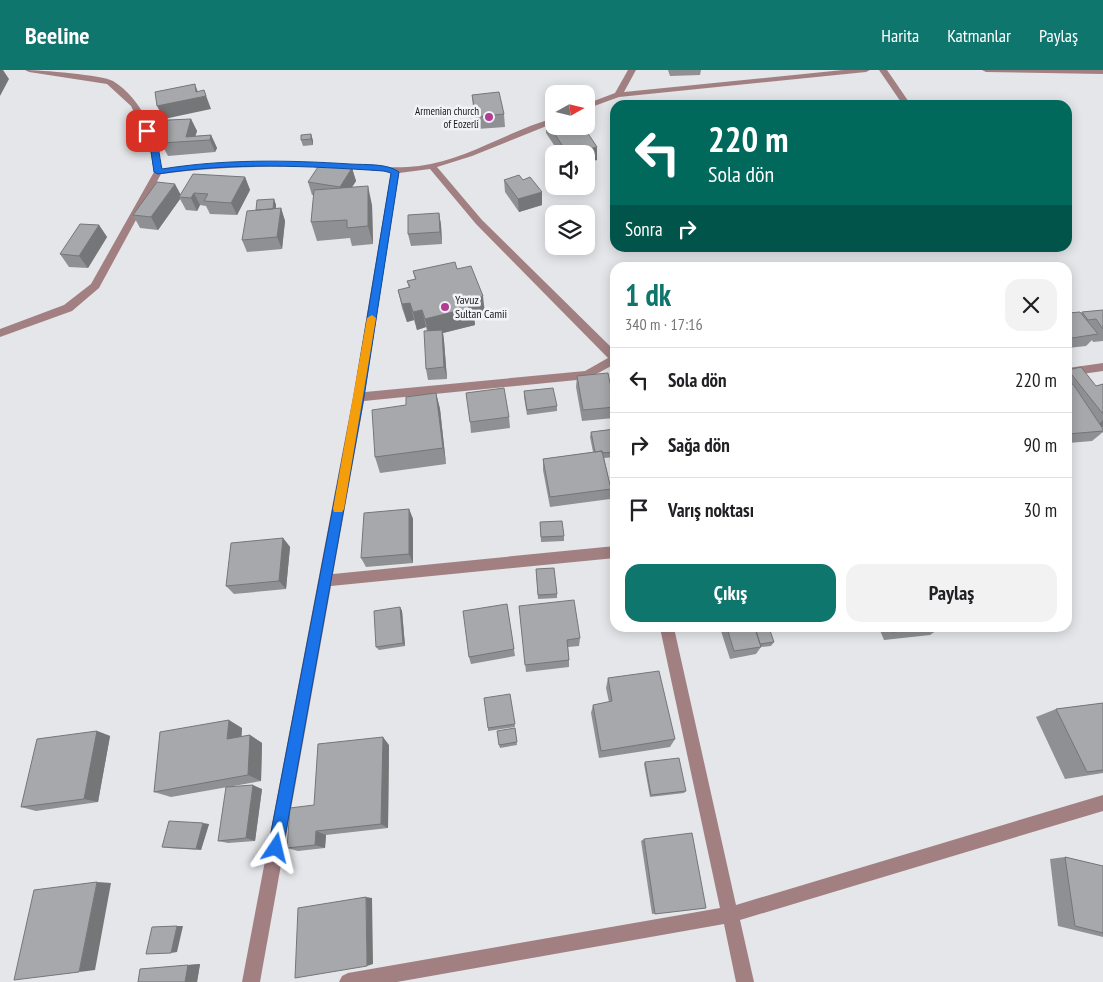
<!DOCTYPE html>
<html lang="tr">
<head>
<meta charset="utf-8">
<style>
  body { margin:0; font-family:"PT Sans Narrow",sans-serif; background:#f2f2f2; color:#202124; height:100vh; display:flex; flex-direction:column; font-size:19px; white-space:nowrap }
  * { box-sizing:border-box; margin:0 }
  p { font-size:16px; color:#757577 }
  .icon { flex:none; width:28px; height:28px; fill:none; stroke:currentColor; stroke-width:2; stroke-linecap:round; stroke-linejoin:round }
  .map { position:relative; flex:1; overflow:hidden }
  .panel { position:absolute; left:610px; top:192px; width:462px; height:370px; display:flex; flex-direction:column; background:#fff; border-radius:15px; box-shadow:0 2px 12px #0003 }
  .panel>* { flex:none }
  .banner { position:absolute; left:610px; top:30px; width:462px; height:152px; border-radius:15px; box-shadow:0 2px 12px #0003; background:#00695c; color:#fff; overflow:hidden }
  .needle { width:32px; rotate:82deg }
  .buttons { position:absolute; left:545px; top:15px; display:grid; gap:10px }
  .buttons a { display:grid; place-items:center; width:50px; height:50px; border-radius:10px; background:#fff; box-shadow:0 2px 12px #0003; font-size:25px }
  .pin { position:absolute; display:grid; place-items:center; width:42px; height:42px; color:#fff; margin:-21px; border-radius:10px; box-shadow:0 2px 8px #0006 }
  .me { position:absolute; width:55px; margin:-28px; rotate:10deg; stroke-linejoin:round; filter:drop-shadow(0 0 4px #0008) }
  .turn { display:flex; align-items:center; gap:18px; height:105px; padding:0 15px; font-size:22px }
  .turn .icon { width:65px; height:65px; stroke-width:2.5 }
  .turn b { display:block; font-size:35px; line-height:42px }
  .then { display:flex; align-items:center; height:48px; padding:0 15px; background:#0003; gap:10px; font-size:19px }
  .round { display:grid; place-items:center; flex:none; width:52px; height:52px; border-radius:15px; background:#f2f2f2 }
  .summary { display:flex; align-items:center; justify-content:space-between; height:85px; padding:0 15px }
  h1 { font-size:30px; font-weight:600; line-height:38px; color:#0f766e }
  .button { display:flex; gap:10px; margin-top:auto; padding:10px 15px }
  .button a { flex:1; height:58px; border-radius:15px; background:#0f766e; color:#fff; font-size:20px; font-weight:600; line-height:58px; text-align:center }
  .button a+a { background:#f2f2f2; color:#202124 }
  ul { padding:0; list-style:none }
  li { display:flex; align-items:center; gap:15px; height:65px; padding:0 15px; border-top:1px solid #e0e0e0 }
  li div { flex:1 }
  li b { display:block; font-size:19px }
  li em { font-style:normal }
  header { display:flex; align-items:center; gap:30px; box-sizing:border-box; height:70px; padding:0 25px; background:#0f766e; color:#fff }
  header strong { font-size:24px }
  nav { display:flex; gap:28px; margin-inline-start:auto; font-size:18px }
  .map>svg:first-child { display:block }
</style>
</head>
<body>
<header>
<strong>Beeline</strong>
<nav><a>Harita</a><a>Katmanlar</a><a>Paylaş</a></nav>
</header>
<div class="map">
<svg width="1103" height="912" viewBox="0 0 1103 912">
  <rect width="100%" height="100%" fill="#e4e6e9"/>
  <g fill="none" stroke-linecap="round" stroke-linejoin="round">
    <path fill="#a28082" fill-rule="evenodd" d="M879 0H887L911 35H903Z"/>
    <path fill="#a28082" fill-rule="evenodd" d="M25 0C40 0 103 5 113 11 143 30 156 65 162 99 216 92 270 91 324 93 356 94 388 100 419 96 466 90 508 61 554 48V53L472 86 437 97 482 150 615 281V294L587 309 364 331 333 504 615 476V488L331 516 260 912H242L353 327 391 102C315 95 237 94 161 104L99 218 72 241 0 267V259L64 235 91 214 154 102 149 74 131 36 107 14 29 2ZM430 99 476 154 608 288 585 301 365 322 399 103Z
      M628 0H636L624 22 843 0H870L866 2 619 27 586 39V34L615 23Z
      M982 0H1103V4L986 2Z
      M1103 293V301L1068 306V298Z
      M660 558H674L736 835 1103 725V741L740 850 754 912H736L724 854 397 912H339L342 906 348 903 720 838Z"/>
  </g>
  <path fill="#8f9093" d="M668 0H701L700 5 670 6Z
    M472 25 504 44 505 57 477 59 473 37Z
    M191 49 197 61 195 66 211 65 217 78 215 82 168 86 161 73Z
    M546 51 597 90 586 92V84H560L546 63Z
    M311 64 313 71V75L303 76 301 70Z
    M352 98 356 111 351 118 372 135 373 174 352 176 350 168 317 171 311 152 314 125H312L308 112Z
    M245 107 250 120 237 145 210 144 206 136 200 135 197 141 186 140 180 129 158 160 140 158 133 145 181 125Z
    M504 110 542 135 519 142 505 122Z
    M274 129 276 135V139L281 138 285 151 282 179 247 182 242 170 256 140Z
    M439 143 441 155 442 174 411 176 408 164Z
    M99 155 107 167 88 198 69 197 60 184Z
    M457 199 485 244 474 246 475 255 443 263 444 271 447 309 428 310 426 299 427 261 426 257 417 260 414 250 407 252 402 238 398 220 409 218 407 211 415 209 413 201Z
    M1103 240V271L1093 272 1092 270 1086 276 1068 278V243H1081L1082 242Z
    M1068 300 1096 316 1103 314V357H1102L1103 359V362L1092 371 1068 373Z
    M577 306 615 337 614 348 582 351 576 317Z
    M524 321 557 336V341L527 345 524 327Z
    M436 323 440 339 446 394 380 403 375 387 406 335Z
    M509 347 510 358 471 363 470 352Z
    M615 359V387L604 388 611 419 610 429 550 437 543 400V389L593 382 590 367 591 362Z
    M409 439 413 449V493L366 497 361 488Z
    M540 452 564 466V471L541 472Z
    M283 468 290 477 286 519 234 524 226 516Z
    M536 499 557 524V528L538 529Z
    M507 534 515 586 471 594 469 587Z
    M519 536 580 568 579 576 568 577 569 590V597L526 602Z
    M400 537 402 541 405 576 379 580 376 577Z
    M720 558H769L774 572 771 576 761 577 756 584 730 589Z
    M879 558H940L930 565 884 570Z
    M608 608 675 669 670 677 599 688 591 643 593 635 609 632 606 618Z
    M510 624 515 657 488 661V658Z
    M1103 633V703L1065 709 1036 647 1056 639Z
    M242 658 241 667 250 665 262 673 261 711 171 727 154 722Z
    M515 658 517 675 500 678 499 675Z
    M97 661 110 666 98 732 36 741 21 737Z
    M389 675 388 758 326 765 325 778 298 781 287 778 314 735Z
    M645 692 686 721 684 723 650 727 644 694Z
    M262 719 255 771 228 773 218 771Z
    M209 754 201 780 168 778 162 777Z
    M644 769 706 838 652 844 641 771Z
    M1065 787 1103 796V867L1058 856 1050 789Z
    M200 894 197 912H138L140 899Z"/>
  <path fill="#747678" d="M0 0H3L9 9 0 26Z
    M195 14 200 28 204 20 211 39 164 49 157 36 196 22Z
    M191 49 197 61 194 71 186 67Z
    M311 64 313 71V75L311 69Z
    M211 65 217 78 215 82 210 70Z
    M597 77V90L586 92V84H568Z
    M352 98 356 111 344 130 340 117Z
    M245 107 250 120 237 145 231 133Z
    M175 114 182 127H179L180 129 158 160 151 147Z
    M368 116 372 135 373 174 368 156Z
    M542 122V135L519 142 518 129Z
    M194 123 200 135 197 141 191 128Z
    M274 129 276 135 275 150 273 144Z
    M281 138 285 151 282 179 277 167Z
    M439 143 441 155 442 174 440 162Z
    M99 155 107 167 88 198 79 186Z
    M483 226 485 244 474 246 475 255 443 263 444 271 447 309 444 297 429 266 425 249 470 229Z
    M410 233 414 250 407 252 402 234Z
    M422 240 426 257 417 260 413 242Z
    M436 323 440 339 446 394 443 378Z
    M1103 350V357L1094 359Z
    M409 439 413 449V493L409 484Z
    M283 468 290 477 286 519 279 511Z
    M400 537 402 541 405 576 403 573Z
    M229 650 242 658 241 676 227 669Z
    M97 661 110 666 98 732 84 729Z
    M250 665 262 673 261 711 248 705Z
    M383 667 389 675 388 758 381 754Z
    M253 715 262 719 255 771 246 768Z
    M203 753 209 754 201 780 196 779Z
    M316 761 326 765 325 778 315 775Z
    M97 812 111 813 95 900 79 902Z
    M366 827 372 828 373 894 367 896Z
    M177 856H183L177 882 171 883Z
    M200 894 197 912H185L188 895Z"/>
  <path fill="#a6a8ab" stroke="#747678" d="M195 14 196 22 204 20 206 26 157 36 155 22Z
    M499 22 504 44 476 47 472 25Z
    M191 49 186 67 211 65 210 70 161 73 168 50Z
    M554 49V56H583L597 77 568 84 546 51Z
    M311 64V69L301 70V65Z
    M320 94 352 98 340 117 308 112Z
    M193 104 245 107 231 133 204 131 208 124 194 123 191 128 179 127Z
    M519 105 523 110 530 107 542 122 518 129 504 110Z
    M157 112 175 114 151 147 133 145Z
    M368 116V156L347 158V150L311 152 314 120Z
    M274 129 273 139 256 140 257 130Z
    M281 138 277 167 242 170 247 141Z
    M439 143 440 162 408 164V145Z
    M80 154 99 155 79 186 60 184Z
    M455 192 457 199 471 196 483 226 470 229 473 237 425 249 422 240 413 242 410 233 402 234 398 220 410 217 407 211 416 209 413 201Z
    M1103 240V259L1096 249 1088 250 1082 242Z
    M1080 242 1098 264 1072 268 1068 262V243Z
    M442 260 444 297 426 299 424 261Z
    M1081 297 1096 316 1103 314V344L1068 300Z
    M608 303 615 337 583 340 577 306Z
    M1073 314 1103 359V361L1068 364V315Z
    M504 318 509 347 470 352 466 323Z
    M553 318 557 336 527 340 524 321Z
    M436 323 443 378 375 387 372 340 406 335V327Z
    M615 359V382L602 383V381L595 382 591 362Z
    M602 381 611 419 550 427 543 389Z
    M409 439V484L361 488 364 443Z
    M562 451 564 466 541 467 540 452Z
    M283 468 279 511 226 516 231 473Z
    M554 498 557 524 538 525 536 499Z
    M574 530 580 568 567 570 569 590 525 595 519 536Z
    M507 534 514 579 469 587 463 541Z
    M400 537 403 573 376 577 374 541Z
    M727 558H755L761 577 734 581Z
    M755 558H769L774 572 760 574Z
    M891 558H936L892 562Z
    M659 601 675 669 601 681 593 635 612 631 608 608Z
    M510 624 515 654 488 658 484 628Z
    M1103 633V700L1087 702 1056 639Z
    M229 650 227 669 250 665 248 705 154 722 160 662Z
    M515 658 517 672 499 675 497 661Z
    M97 661 84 729 21 737 37 669Z
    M383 667 381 754 316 761 315 775 287 778 290 738 314 735 318 674Z
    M679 688 686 721 651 725 645 692Z
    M253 715 246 768 218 771 226 717Z
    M169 751 203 753 196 779 162 777Z
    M692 763 706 838 655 844 644 769Z
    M1065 787 1103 796V863L1075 856Z
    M97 812 79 902 14 910 34 820Z
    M366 827 367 896 295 908 298 838Z
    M177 856 171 883 146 884 152 857Z
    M188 895 185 912H138L140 899Z"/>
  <path fill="#1a73e8" stroke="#114b97" d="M147 59C159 65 159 87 162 99 224 89 287 90 350 94 365 95 387 93 399 102L364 327 283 778 281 783 276 785 271 783 268 778 354 327 391 103 384 101C306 96 235 92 158 104L154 102 150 74 143 61Z"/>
  <path fill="#f59e0b" d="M372 245 376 248 344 439 342 442H334L333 439 367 248Z"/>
  <g fill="#b33d95" stroke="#f1f3f6" stroke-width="2">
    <circle cx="489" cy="47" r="5"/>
    <circle cx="445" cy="237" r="5"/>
  </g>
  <g text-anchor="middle" stroke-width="5" stroke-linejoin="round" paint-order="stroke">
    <g font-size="11" fill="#18191a" stroke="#f1f3f6" text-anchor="end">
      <text x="479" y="45">Armenian church<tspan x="479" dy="13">of Eozerli</tspan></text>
    </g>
    <g font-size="12" fill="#18191a" stroke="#f1f3f6" text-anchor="start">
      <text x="455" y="234">Yavuz<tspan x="455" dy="14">Sultan Camii</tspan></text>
    </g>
  </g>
</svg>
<div class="buttons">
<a><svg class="needle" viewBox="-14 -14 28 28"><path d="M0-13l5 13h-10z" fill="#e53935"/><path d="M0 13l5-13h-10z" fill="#757577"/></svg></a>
<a><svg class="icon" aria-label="sound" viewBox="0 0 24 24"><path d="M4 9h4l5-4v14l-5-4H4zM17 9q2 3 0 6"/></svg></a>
<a><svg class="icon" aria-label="layers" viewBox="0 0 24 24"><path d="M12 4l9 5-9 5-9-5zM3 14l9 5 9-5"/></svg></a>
</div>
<div class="pin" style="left:147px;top:61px;background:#d93025"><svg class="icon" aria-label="arrive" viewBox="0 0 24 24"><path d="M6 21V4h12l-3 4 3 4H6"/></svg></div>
<svg class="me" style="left:276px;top:778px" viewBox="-20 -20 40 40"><path d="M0-17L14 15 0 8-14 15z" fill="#1a73e8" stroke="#fff" stroke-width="4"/></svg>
<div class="banner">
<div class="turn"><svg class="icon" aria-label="left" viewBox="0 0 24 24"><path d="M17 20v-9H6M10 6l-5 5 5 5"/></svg><div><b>220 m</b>Sola dön</div></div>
<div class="then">Sonra<svg class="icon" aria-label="right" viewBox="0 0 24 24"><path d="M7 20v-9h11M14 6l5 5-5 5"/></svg></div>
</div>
<section class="panel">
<div class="summary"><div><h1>1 dk</h1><p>340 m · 17:16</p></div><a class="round"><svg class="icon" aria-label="close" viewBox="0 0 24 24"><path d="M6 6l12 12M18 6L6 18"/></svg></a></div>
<ul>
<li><svg class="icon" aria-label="left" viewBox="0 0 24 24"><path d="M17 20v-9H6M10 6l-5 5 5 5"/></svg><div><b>Sola dön</b></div><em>220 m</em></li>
<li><svg class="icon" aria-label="right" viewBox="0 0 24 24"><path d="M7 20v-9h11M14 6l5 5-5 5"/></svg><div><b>Sağa dön</b></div><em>90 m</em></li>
<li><svg class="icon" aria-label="arrive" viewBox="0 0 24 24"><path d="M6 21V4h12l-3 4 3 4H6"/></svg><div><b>Varış noktası</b></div><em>30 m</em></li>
</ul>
<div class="button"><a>Çıkış</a><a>Paylaş</a></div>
</section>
</div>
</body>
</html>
